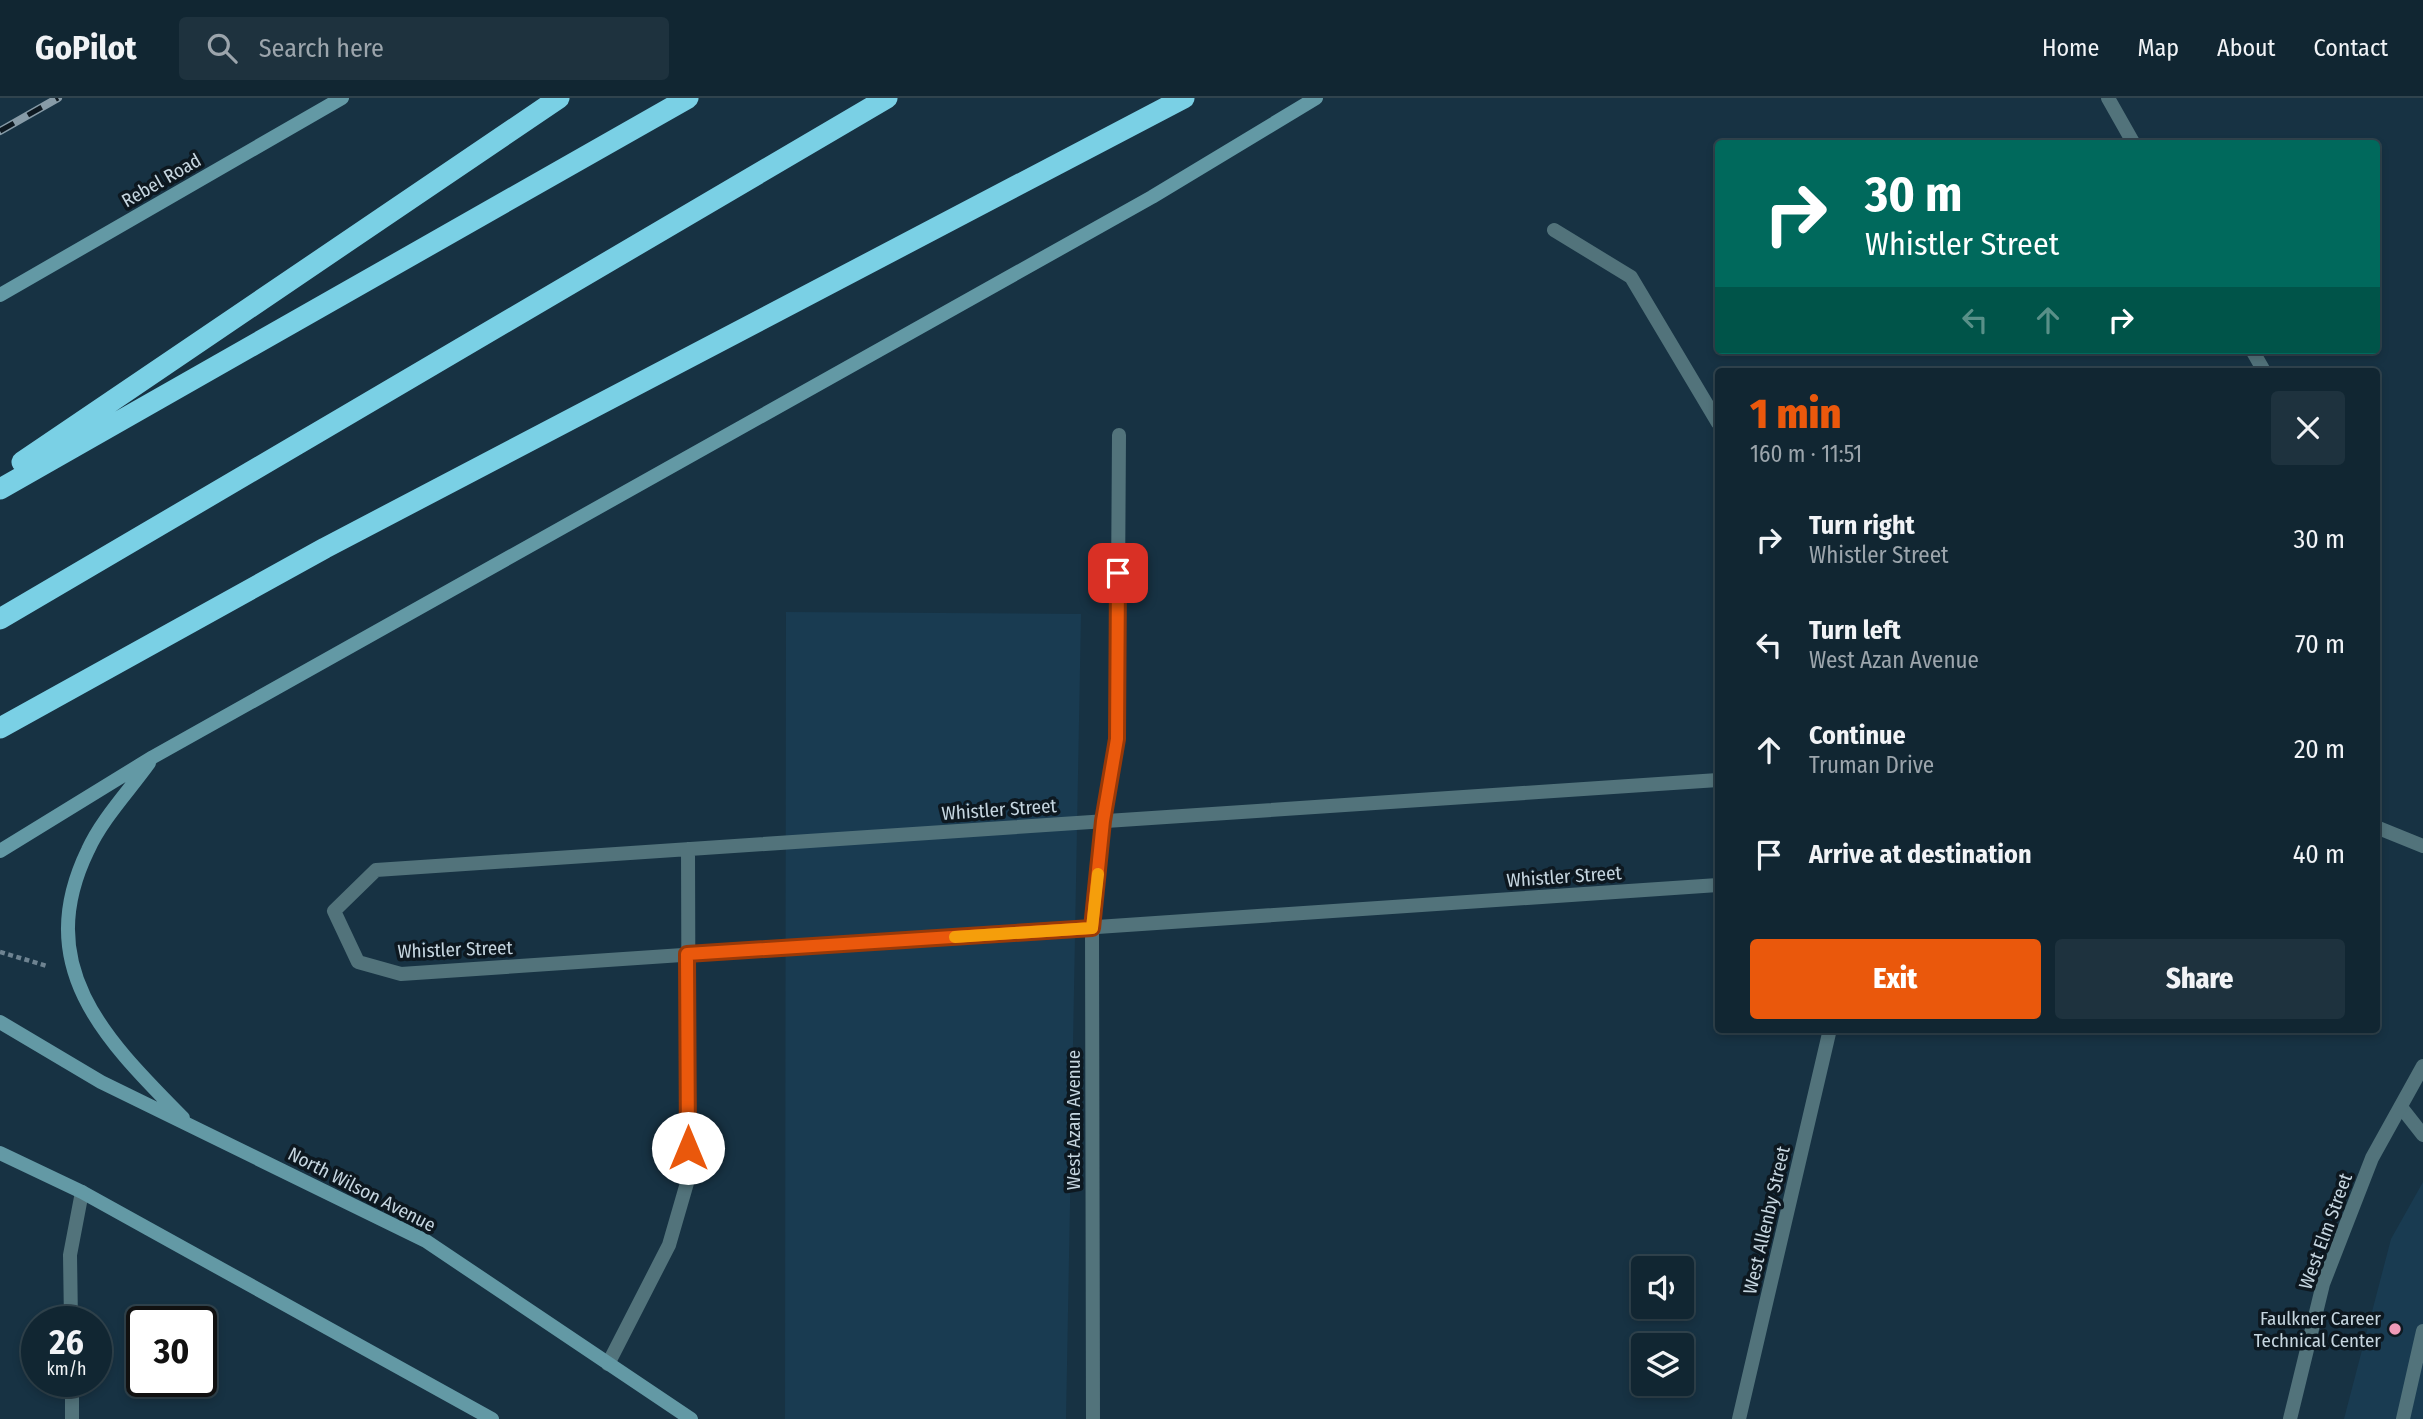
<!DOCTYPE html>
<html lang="en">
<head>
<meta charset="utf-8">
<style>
  body { margin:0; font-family:"Fira Sans Condensed",sans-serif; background:#1e323e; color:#f1f3f6; height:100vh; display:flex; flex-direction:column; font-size:26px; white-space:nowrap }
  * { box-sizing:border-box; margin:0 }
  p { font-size:23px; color:#9ca5ac }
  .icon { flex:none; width:38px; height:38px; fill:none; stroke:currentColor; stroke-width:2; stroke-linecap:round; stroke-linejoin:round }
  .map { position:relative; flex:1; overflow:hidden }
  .sheet { position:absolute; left:1715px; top:270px; width:665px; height:665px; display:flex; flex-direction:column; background:#112632; border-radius:7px; box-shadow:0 4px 10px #0003,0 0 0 2px #30434d }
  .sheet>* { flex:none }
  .banner { position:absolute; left:1715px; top:42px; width:665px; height:214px; border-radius:7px; box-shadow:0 4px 10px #0003,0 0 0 2px #30434d; background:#00695c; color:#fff; overflow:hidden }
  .fabs { position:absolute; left:1631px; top:1158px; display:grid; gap:14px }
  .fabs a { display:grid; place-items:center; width:63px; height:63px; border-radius:7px; background:#112632; box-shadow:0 4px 10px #0003,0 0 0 2px #30434d; font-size:35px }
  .speed { position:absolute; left:21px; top:1208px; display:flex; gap:14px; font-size:35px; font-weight:700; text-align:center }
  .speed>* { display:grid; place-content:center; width:91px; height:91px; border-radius:50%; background:#112632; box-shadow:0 4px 10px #0003,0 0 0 2px #30434d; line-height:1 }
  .speed small { font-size:18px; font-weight:400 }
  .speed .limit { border:4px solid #111; border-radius:10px; background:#fff; color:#111 }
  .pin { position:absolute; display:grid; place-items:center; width:60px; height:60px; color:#fff; margin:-30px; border-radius:14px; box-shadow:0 4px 10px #0006 }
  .me { position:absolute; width:77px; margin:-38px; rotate:0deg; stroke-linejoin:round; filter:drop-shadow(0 0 5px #0008) }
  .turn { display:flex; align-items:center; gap:24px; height:147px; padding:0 35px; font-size:32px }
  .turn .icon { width:91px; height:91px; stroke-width:2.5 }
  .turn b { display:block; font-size:49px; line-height:60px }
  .lanes { display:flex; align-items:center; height:66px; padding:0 35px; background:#0003; justify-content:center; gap:35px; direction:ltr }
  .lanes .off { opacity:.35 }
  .round { display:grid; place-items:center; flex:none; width:74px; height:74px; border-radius:7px; background:#1e323e }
  .head { display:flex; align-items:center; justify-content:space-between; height:119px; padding:0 35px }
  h1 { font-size:42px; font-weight:800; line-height:52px; color:#ea580c }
  .button { display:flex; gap:14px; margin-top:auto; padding:14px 35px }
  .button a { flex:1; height:80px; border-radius:7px; background:#ea580c; color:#fff; font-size:28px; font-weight:800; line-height:80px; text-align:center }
  .button a+a { background:#1e323e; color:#f1f3f6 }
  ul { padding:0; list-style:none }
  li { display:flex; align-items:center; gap:21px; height:105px; padding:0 35px }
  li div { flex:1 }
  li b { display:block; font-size:26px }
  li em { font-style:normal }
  header { display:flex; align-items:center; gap:42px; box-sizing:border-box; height:98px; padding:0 35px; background:#112632; border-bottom:2px solid #30434d }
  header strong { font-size:33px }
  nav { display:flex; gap:38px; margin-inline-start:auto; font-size:24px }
  .search { width:490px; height:63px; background:#1e323e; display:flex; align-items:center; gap:18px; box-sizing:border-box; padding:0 24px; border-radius:7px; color:#9ca5ac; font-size:26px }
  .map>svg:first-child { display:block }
</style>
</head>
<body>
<header>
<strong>GoPilot</strong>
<div class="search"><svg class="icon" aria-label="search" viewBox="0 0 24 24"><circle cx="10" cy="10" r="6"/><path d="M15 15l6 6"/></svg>Search here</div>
<nav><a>Home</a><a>Map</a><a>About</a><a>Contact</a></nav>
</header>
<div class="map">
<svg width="2423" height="1321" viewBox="0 0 2423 1321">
  <rect width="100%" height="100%" fill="#173243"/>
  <path fill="#193b51" d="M786 514 1081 516 1066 1321H785Z
    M2423 1084V1321H2344L2391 1141Z"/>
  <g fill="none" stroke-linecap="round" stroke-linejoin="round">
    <path stroke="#6e8391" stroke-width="4.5" stroke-dasharray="5 3.5" stroke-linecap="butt" d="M0 854 47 868"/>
    <path stroke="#52737b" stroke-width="14" d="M2401 1009 2423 1037
      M2403 1321 2423 1233"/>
    <path stroke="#52737b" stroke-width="14" d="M2108 0 2134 46
      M1554 132 1631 179 1718 325
      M2252 252 2264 273
      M1718 682 376 772 334 813 358 864 401 876 1718 787
      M2376 729 2423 748
      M71 1223 70 1157 82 1094
      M608 1266 669 1147 689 1078 688 751
      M72 1283V1321
      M1093 1321 1092 830 1103 723 1117 641 1119 337
      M1739 1321 1830 931"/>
    <path stroke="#52737b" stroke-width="14" d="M2290 1321 2323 1186 2372 1060 2423 968"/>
    <path stroke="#6399a5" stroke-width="14" d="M0 197 342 0
      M149 665C129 693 102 721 88 752 31 869 106 942 183 1020
      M0 753 153 659 1152 99 1316 0
      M0 924 101 984 426 1143 691 1321
      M0 1055 82 1094 492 1321"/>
    <path stroke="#7ad0e5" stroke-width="21" d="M22 364 559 0
      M0 391 688 0
      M0 521 887 0
      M0 630 325 450 1184 0"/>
    <defs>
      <path id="rail" d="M0 33 58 0"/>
    </defs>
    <use href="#rail" stroke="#879ba7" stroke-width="8"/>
    <use href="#rail" stroke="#0d1820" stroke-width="5" stroke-dasharray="16" stroke-linecap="butt"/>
  </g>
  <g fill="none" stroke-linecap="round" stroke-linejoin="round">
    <defs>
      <path id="route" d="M688 1050 687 856 1092 830 1103 723 1117 641 1118 475"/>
    </defs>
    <use href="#route" stroke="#983908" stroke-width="18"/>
    <use href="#route" stroke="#ea580c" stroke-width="12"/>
    <path stroke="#f59e0b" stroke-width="12" d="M955 839 1092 830 1098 776"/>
  </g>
  <circle fill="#ef9ab8" stroke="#0d1820" stroke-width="2.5" cx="2395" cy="1231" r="7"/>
  <g text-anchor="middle" stroke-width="7" stroke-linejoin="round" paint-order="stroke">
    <g font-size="19" fill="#c6d6e0" stroke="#0d1820">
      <text transform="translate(161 82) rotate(-30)" y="7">Rebel Road</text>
      <text transform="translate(999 711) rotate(-4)" y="7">Whistler Street</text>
      <text transform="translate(1564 778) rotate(-4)" y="7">Whistler Street</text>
      <text transform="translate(455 851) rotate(-2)" y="7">Whistler Street</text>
      <text transform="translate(1073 1022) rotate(-90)" y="7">West Azan Avenue</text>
      <text transform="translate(362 1091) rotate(27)" y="7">North Wilson Avenue</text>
      <text transform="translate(1766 1122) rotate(-77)" y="7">West Allenby Street</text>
      <text transform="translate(2325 1133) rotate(-70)" y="7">West Elm Street</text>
    </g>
    <g font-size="19" fill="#c6d6e0" stroke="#0d1820" text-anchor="end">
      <text x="2381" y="1227">Faulkner Career<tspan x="2381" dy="22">Technical Center</tspan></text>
    </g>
  </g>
</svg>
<div class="fabs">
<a><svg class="icon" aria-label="sound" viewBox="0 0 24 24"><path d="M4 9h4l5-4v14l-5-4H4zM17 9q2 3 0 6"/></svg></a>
<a><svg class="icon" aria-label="layers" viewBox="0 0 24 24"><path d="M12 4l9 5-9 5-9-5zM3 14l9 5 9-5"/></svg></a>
</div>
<div class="speed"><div>26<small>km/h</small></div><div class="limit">30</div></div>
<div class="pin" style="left:1118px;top:475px;background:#d93025"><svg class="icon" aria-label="arrive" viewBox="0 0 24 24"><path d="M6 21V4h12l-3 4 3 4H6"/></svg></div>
<svg class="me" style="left:688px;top:1050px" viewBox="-20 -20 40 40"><circle r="19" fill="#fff"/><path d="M0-13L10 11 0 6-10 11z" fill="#ea580c"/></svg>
<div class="banner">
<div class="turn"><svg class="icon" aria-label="right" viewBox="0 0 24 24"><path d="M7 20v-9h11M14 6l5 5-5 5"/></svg><div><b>30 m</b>Whistler Street</div></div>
<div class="lanes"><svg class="icon off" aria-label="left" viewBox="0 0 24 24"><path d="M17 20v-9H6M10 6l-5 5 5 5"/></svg><svg class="icon off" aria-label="ahead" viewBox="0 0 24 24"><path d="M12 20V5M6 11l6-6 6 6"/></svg><svg class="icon" aria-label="right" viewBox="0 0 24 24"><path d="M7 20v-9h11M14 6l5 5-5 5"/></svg></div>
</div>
<section class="sheet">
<div class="head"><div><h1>1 min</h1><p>160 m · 11:51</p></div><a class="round"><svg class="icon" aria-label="close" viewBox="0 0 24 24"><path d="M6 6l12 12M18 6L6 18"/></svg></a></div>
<ul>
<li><svg class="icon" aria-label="right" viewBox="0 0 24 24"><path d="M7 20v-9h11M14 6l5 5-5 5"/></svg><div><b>Turn right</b><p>Whistler Street</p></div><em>30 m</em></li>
<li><svg class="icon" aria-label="left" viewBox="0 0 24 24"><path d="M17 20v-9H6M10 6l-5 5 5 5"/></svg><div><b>Turn left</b><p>West Azan Avenue</p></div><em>70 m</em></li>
<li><svg class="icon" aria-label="ahead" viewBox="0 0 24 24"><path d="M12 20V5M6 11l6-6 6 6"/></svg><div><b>Continue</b><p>Truman Drive</p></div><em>20 m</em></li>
<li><svg class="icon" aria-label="arrive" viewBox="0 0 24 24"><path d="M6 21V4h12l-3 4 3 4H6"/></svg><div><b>Arrive at destination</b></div><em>40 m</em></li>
</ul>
<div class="button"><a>Exit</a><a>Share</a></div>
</section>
</div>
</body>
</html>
